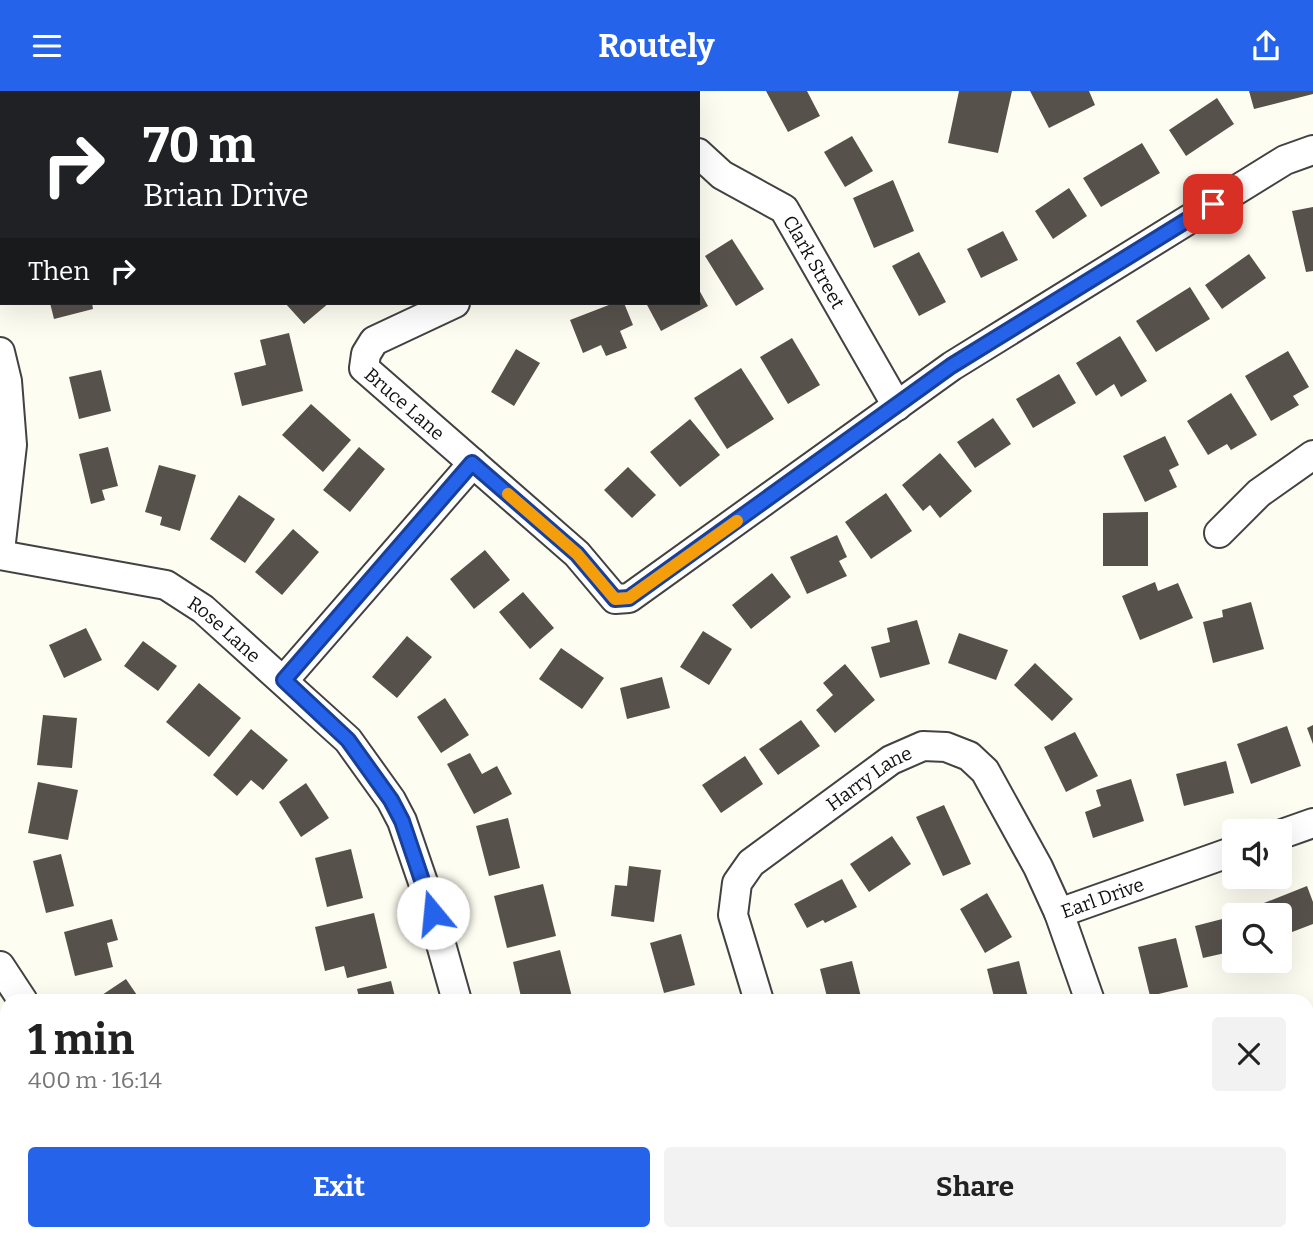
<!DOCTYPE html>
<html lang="en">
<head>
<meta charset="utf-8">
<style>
  body { margin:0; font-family:Bitter,serif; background:#f2f2f2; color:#222; height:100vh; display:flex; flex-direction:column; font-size:26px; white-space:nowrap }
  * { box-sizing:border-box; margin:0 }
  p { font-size:23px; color:#767676 }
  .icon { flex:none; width:38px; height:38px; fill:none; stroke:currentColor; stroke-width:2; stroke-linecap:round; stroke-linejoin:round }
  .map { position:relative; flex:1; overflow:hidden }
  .panel { position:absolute; left:0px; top:903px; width:1314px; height:247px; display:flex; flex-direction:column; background:#fff; border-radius:21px 21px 0 0; box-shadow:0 7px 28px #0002 }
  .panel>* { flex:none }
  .guide { position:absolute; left:0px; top:0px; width:700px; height:214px; box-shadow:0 7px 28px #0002; background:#202124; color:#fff; overflow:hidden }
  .buttons { position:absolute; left:1222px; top:728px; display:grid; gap:14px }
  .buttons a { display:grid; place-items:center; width:70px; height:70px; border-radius:7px; background:#fff; box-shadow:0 7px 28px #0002; font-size:35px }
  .pin { position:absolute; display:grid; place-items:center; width:60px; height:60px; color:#fff; margin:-30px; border-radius:14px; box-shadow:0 4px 10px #0006 }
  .me { position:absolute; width:77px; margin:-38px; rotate:343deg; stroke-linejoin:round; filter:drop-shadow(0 0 5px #0008) }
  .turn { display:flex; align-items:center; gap:24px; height:147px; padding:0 28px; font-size:32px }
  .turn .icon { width:91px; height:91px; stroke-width:2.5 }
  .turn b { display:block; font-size:49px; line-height:60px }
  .then { display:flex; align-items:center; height:66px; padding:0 28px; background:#0003; gap:14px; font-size:26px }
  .round { display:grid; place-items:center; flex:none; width:74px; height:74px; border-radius:7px; background:#f2f2f2 }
  .summary { display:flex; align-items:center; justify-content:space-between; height:119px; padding:0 28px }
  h1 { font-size:42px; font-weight:700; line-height:52px }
  .button { display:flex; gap:14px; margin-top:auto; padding:14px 28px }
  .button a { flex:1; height:80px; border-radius:7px; background:#2563eb; color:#fff; font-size:28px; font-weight:700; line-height:80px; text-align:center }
  .button a+a { background:#f2f2f2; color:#222 }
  header { display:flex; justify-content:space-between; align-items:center; height:91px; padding:0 28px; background:#2563eb; color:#fff; font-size:32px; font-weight:700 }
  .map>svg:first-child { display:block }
</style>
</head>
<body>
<header><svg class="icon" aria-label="menu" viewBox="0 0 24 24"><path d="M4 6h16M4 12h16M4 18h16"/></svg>Routely<svg class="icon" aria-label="share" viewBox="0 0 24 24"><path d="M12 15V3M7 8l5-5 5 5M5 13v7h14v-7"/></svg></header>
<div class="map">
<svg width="1313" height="1149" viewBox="0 0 1313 1149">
  <rect width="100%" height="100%" fill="#fefdf1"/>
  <path fill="#57514c" d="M766 0H807L820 25 788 41Z
    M959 0H1012L998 62 948 52Z
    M1030 0H1089L1095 14 1049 37Z
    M1249 0H1313V3L1254 18Z
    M1217 7 1234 33 1186 65 1169 39Z
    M852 45 873 80 845 96 824 61Z
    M1142 52 1160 82 1101 116 1083 87Z
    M893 89 914 140 874 157 853 107Z
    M1069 97 1087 125 1053 148 1035 120Z
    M1313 116V180L1306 181 1292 120Z
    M1003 140 1018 169 981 187 967 158Z
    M732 148 764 198 736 215 705 165Z
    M919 161 946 211 919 225 892 175Z
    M1249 163 1266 187 1222 218 1205 194Z
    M1190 196 1210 228 1156 261 1136 230Z
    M698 197 708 215 661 240 646 212H698Z
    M50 212H92L93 218 54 228Z
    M285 212H329L304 233Z
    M614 212H624L633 234 620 240 627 257 606 265 601 254 583 262 570 229Z
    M289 242 303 300 242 315 234 282 266 274 260 249Z
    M1120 245 1147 290 1121 306 1114 293 1096 305 1076 272Z
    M792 247 820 294 788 313 760 266Z
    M516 258 540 272 514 315 491 301Z
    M1288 260 1309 296 1293 305 1299 314 1271 330 1245 285Z
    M741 277 774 328 727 358 694 307Z
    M101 279 111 320 79 328 69 286Z
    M1059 283 1076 312 1033 337 1016 308Z
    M1231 302 1257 344 1231 359 1227 353 1208 364 1187 330Z
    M311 313 351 349 323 381 282 344Z
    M993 327 1011 353 975 377 957 351Z
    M690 328 720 364 680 396 650 361Z
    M1165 345 1179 374 1169 379 1177 396 1145 411 1123 365Z
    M108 356 118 395 102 399 105 409 91 413 79 363Z
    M359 356 385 378 350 421 323 399Z
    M940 362 972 400 940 427 930 414 923 420 902 394Z
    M159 374 196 384 180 440 160 434 162 426 145 421Z
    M628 376 656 404 632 427 604 399Z
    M886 402 912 440 871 468 845 431Z
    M239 404 275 428 245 472 210 448Z
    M1148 421V475H1103V422Z
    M293 438 319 461 282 504 255 481Z
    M837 444 847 466 839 470 847 485 807 503 790 466Z
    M485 459 510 489 474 518 450 488Z
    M772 482 791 506 751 538 732 514Z
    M1155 491 1158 500 1178 492 1193 527 1140 549 1122 505Z
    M523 501 554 537 530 558 499 521Z
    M1251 511 1264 558 1213 572 1203 531 1223 526 1222 519Z
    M917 529 930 573 880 587 871 556 890 551 887 537Z
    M86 537 102 569 64 587 49 554Z
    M703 540 732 558 709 594 680 576Z
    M959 542 1008 559 996 589 948 572Z
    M407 545 432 566 397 607 372 586Z
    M143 550 177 575 158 600 124 575Z
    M561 557 604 587 582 618 539 588Z
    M1035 572 1073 608 1052 630 1014 594Z
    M845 573 875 609 835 642 816 619 833 604 823 592Z
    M662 586 670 617 627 628 620 597Z
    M199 592 241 627 209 666 166 631Z
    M445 607 469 644 441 662 417 626Z
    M43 624 77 627 72 677 37 674Z
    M801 629 820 655 778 684 759 658Z
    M1313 634V653L1307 637Z
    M1287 635 1301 675 1251 693 1237 653Z
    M251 638 288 669 263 699 251 689 237 705 213 684Z
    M1075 641 1098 685 1066 701 1044 656Z
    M470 662 482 683 497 675 512 703 474 723 447 673Z
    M745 665 763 693 721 722 702 694Z
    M1226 670 1234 702 1184 715 1176 683Z
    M1131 688 1144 730 1093 747 1085 721 1101 715 1096 699Z
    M38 691 78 699 68 749 28 742Z
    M306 692 329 727 301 746 279 711Z
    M944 714 971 773 943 785 916 726Z
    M508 727 520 777 489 785 476 735Z
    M892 745 911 773 869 801 850 773Z
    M351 758 363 807 327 816 315 767Z
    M61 763 74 815 46 822 33 770Z
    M629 775 661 779 654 831 611 825 615 794 627 795Z
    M842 788 857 816 825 832 823 829 807 837 794 813Z
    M543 793 556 845 507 857 494 805Z
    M1307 795 1313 811V833L1279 846V824H1263L1259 814Z
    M987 802 1012 846 985 862 960 818Z
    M374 822 387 877 347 887 344 875 325 880 315 836Z
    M1234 825V860L1203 867 1195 835Z
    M112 828 118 849 107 852 113 876 75 885 64 841Z
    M681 843 695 894 664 902 650 852Z
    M1176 847 1188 896 1150 905 1138 856Z
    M560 859 573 910H522L513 871Z
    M852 870 862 910H828L820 878Z
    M1019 870 1029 910H995L987 878Z
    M126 888 141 910H101L99 906Z
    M391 890 396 910H360L357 898Z
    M66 1143H102L105 1149H69Z
    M744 1143H765L767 1149H723Z
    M961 1143H1000L1002 1149H949L948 1147Z
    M1210 1143 1234 1148V1149H1209Z"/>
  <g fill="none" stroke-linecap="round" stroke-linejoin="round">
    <defs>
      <g id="street">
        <path d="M282 0V2"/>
        <path d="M648 0 649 2"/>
        <path id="s1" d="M698 62 722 84 784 118 897 315"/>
        <path id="s2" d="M455 212 374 250 366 263 364 277 577 463 615 508 629 507 952 275 1285 69 1313 59"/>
        <path d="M0 261 7 290 12 354 0 460"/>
        <path d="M1219 442 1259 402 1313 364"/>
        <path id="s3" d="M0 464 166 494 203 518 348 649 391 709 402 730 426 800 457 910"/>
        <path d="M284 589 473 372"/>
        <path d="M1279 744 1313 732"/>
        <path id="s4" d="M1059 822 1234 760"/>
        <path d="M0 875 23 910"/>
        <path id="s5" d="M759 910 733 824 737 792 751 772 891 669 923 655 946 656 969 665 985 680 1038 776 1059 822 1090 910"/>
        <path d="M0 1032 7 1028"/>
        <path d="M171 1143 174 1149"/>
        <path d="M826 1143 827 1149"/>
        <path d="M371 1149 401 1143"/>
        <path d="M1117 1149 1118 1143"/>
      </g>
    </defs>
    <use href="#street" stroke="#424242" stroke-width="32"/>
    <use href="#street" stroke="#fff" stroke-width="28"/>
  </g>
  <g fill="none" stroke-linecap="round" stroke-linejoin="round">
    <defs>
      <path id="route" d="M433 822 402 730 391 709 348 649 284 589 472 372 577 463 615 508 629 507 951 275 1213 113"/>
    </defs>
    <use href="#route" stroke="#184099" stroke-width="18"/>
    <use href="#route" stroke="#2563eb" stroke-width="12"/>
    <path stroke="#f59e0b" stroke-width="12" d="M508 403 577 463 615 508 629 507 737 430"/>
  </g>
  <g text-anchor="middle" stroke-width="7" stroke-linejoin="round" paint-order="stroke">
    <g font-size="19" fill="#0f0f0f" stroke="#fff">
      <text dy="7" stroke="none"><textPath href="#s1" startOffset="164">Clark Street</textPath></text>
      <text dy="7" stroke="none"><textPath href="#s2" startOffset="173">Bruce Lane</textPath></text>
      <text dy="7" stroke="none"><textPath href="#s3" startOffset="242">Rose Lane</textPath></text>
      <text dy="7" stroke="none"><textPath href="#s5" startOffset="292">Harry Lane</textPath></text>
      <text dy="7" stroke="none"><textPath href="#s4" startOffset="46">Earl Drive</textPath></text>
    </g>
  </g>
</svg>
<div class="buttons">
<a><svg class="icon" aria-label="sound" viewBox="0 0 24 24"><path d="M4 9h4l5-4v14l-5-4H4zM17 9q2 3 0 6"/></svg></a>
<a><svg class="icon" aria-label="search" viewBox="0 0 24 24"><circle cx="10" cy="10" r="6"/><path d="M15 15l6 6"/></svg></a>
</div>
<div class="pin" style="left:1213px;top:113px;background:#d93025"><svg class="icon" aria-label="arrive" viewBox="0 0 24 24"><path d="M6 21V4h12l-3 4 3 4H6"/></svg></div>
<svg class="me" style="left:433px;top:822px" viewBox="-20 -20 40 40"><circle r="19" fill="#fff"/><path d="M0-13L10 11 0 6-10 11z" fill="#2563eb"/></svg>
<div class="guide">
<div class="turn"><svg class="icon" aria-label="right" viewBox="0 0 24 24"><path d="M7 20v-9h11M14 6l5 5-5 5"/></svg><div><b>70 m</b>Brian Drive</div></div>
<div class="then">Then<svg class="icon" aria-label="right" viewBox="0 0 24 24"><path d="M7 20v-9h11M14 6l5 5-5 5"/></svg></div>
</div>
<section class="panel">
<div class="summary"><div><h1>1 min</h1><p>400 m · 16:14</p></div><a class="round"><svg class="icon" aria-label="close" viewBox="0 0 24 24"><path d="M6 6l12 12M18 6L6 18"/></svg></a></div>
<div class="button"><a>Exit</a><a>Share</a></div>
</section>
</div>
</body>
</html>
